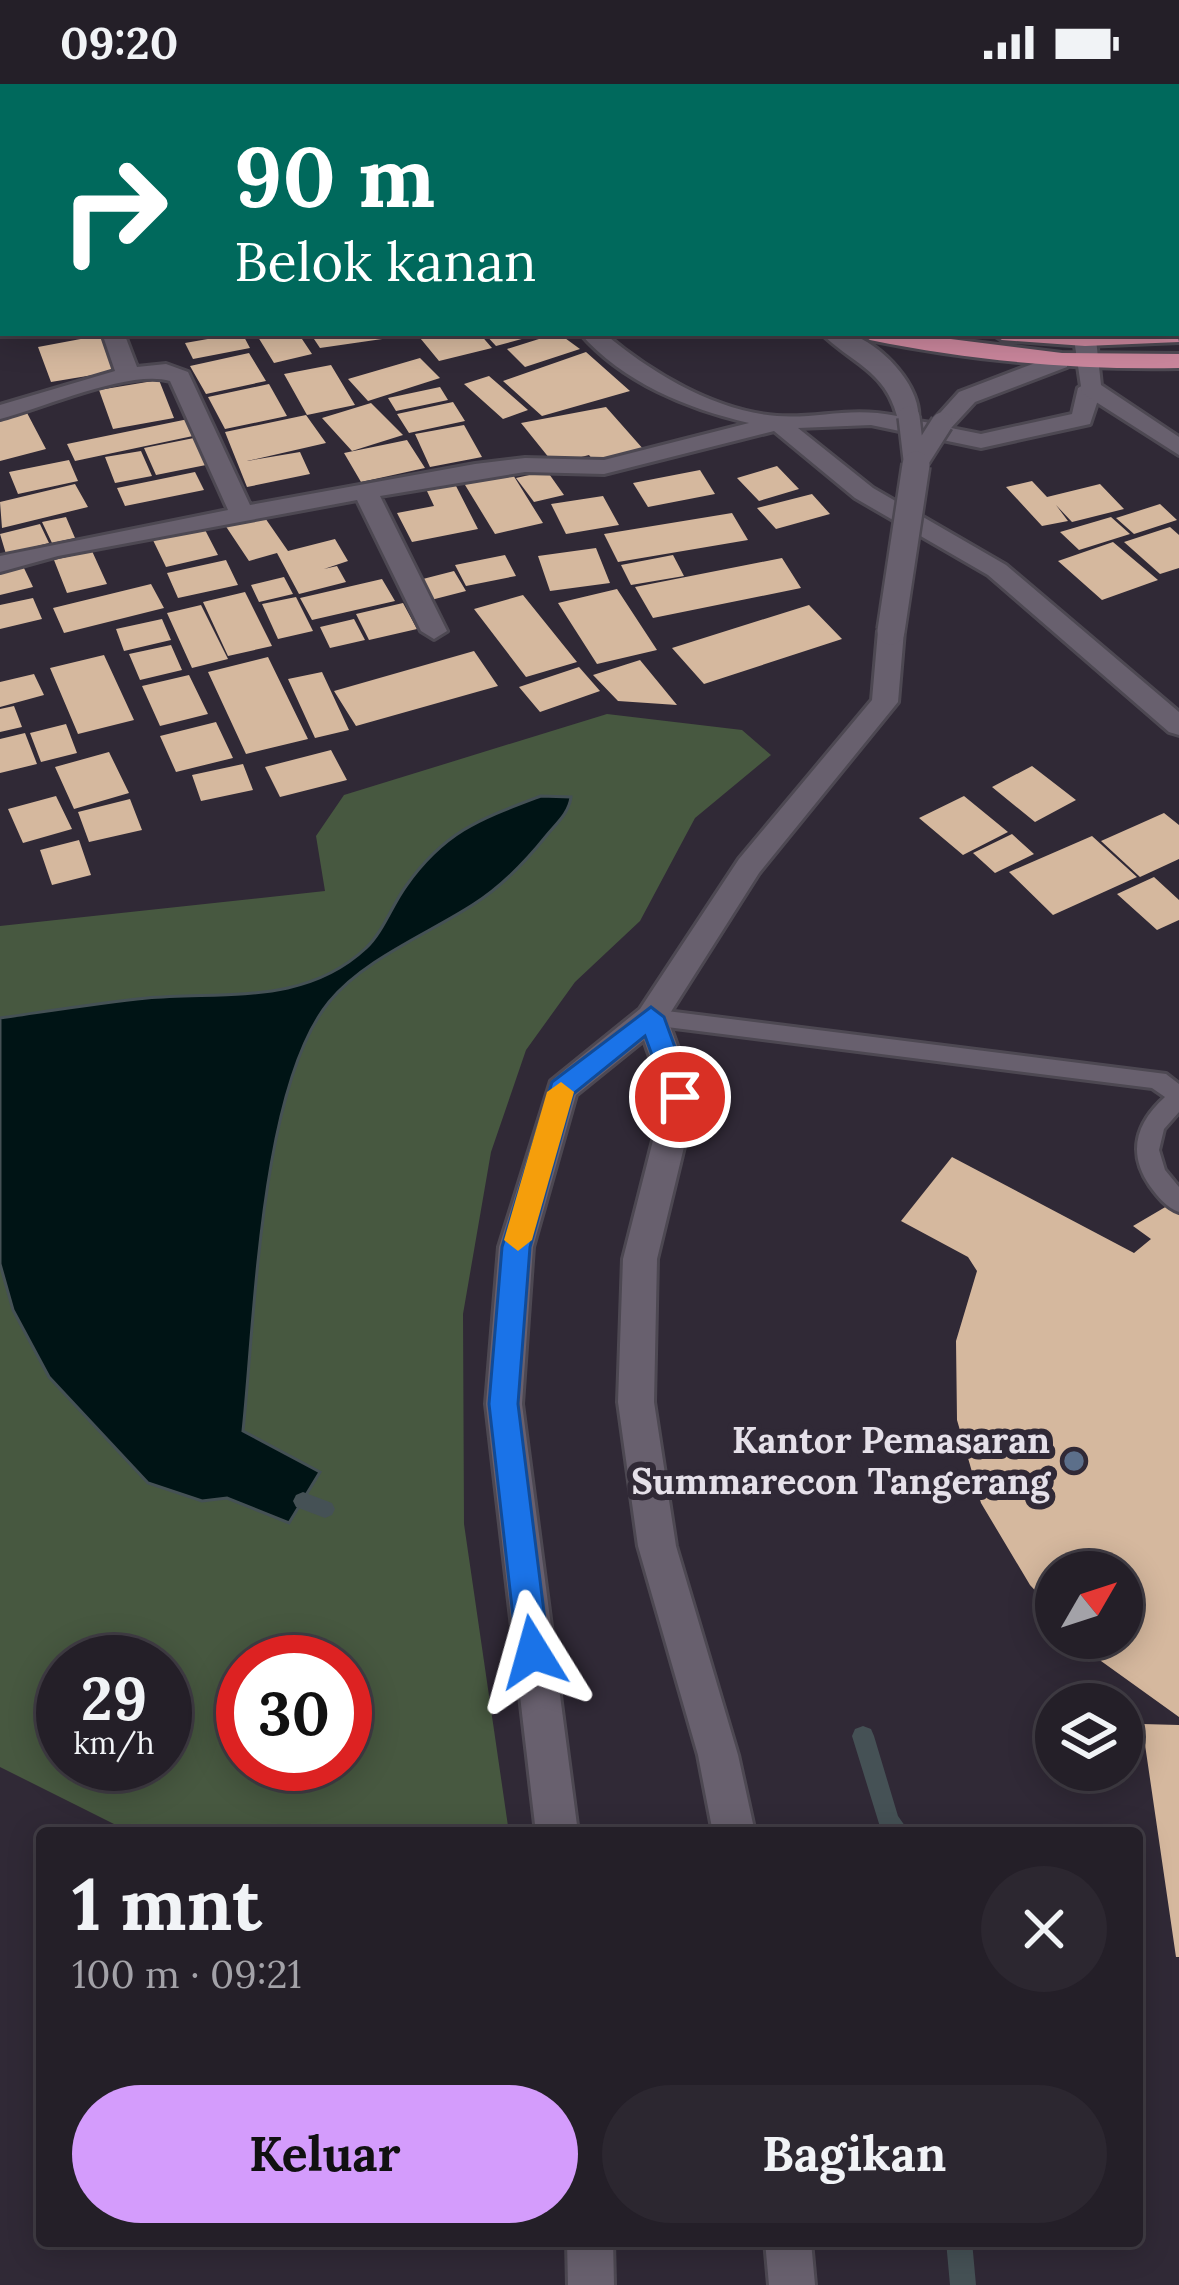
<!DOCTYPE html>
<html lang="id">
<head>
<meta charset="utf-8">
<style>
  body { margin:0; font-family:Lora,serif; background:#2c2730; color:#f1f3f6; height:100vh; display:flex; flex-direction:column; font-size:45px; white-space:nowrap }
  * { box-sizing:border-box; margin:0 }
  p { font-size:39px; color:#a3a2a8 }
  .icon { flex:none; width:66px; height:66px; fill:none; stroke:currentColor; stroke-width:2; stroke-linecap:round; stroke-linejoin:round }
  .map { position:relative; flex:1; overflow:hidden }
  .details { position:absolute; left:36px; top:1743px; width:1107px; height:420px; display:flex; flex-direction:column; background:#241f28; border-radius:12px; box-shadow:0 6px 30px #0003,0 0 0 3px #413d45 }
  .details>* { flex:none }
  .guide { position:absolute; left:0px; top:0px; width:1179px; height:252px; box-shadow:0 6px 30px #0003,0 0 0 3px #413d45; background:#00695c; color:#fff; overflow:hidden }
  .needle { width:78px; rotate:51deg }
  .tools { position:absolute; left:1035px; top:1467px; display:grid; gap:24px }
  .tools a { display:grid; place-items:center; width:108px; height:108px; border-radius:50%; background:#241f28; box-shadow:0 6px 30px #0003,0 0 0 3px #413d45; font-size:60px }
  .speed { position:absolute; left:36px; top:1551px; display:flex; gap:24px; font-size:60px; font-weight:700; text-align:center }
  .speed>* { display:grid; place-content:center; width:156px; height:156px; border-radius:50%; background:#241f28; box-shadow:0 6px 30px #0003,0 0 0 3px #413d45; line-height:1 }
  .speed small { font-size:30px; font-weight:400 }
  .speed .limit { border:18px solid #d22; background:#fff; color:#111 }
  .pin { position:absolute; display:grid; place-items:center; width:102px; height:102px; color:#fff; margin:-51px; border:6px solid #fff; border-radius:50%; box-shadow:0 3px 12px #0007 }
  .me { position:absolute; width:132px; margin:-66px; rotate:352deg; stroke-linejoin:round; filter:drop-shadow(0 0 9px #0008) }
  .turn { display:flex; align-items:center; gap:42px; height:252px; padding:0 36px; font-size:54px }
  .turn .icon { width:156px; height:156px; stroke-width:2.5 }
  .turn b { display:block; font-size:84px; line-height:102px }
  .round { display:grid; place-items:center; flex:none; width:126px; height:126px; border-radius:63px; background:#2c2730 }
  .head { display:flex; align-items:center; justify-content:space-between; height:204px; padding:0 36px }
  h1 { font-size:72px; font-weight:700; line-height:90px }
  .cta { display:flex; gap:24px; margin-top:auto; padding:24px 36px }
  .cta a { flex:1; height:138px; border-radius:72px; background:#d49cfc; color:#111; font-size:48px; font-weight:700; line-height:138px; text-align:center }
  .cta a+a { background:#2c2730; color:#f1f3f6 }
  .status { display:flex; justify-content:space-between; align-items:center; height:84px; padding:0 60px; background:#241f28; direction:ltr }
  .status svg { height:33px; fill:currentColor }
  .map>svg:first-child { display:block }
</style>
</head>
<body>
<div class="status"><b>09:20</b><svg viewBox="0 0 49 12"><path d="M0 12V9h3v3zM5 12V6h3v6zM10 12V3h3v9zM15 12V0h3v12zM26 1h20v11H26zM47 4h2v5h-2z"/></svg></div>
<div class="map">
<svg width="1179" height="2201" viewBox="0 0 1179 2201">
  <rect width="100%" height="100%" fill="#302936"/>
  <path fill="#475840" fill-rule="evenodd" d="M607 630 742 646 771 671 695 734 640 837 575 898 526 966 491 1068 463 1230 464 1440 509 1749H132L0 1683V842L325 807 316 752 344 711ZM63 1578H165V1680H63ZM243 1578H345V1680H243Z"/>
  <path fill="#001415" stroke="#455155" stroke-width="3" d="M541 712 571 713C569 729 557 739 547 751 527 776 501 803 474 820 428 850 364 875 329 918 260 1003 255 1235 243 1347L320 1388 289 1439 227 1414 202 1417 148 1399 49 1293 13 1226 0 1180V934C49 927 98 919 147 914 224 907 304 922 366 864 383 848 392 821 406 802 445 747 480 735 541 712Z"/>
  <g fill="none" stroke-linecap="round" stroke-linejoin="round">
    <path fill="#455155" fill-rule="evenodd" d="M303 1408 332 1419 335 1425 332 1431 325 1434 296 1423 293 1417 296 1411Z
      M863 1642 871 1645 874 1652 898 1732 910 1749H884L881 1746 852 1652 855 1645Z
      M946 2157H972L976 2201H950Z"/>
  </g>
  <path fill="#d5b89e" d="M242 249 250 264 193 275 185 259Z
    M275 249H298L312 270 274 279 258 253Z
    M310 249H393L396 253 320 264Z
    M416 249H479L492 264 439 277Z
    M484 249H525L529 253 496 262Z
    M558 249 580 265 525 283 507 265Z
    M102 251 117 287 51 298 38 263Z
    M586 268 630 307 542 332 503 297Z
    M249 269 266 297 206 310 190 282Z
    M420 274 440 294 368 317 348 295Z
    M331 281 355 321 307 331 284 290Z
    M489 292 528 326 503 335 464 300Z
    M159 296 174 334 113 345 99 306Z
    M269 300 287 332 225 345 208 313Z
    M440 303 448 316 396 327 388 314Z
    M453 318 465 337 409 349 397 330Z
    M371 319 403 351 352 367 322 334Z
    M606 323 644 366 595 379 589 371 554 380 521 339Z
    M26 327 46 365 0 377V333Z
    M306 331 326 359 247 377 300 368 310 390 247 403 225 348Z
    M198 333 207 349 75 377 67 360Z
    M464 341 482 373 430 383 415 350Z
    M204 352 216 379 156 391 144 364Z
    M407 356 425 384 361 398 344 369Z
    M141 367 152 392 115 399 105 373Z
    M69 376 78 397 18 410 9 388Z
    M777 382 799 405 759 417 737 394Z
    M510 386 543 439 495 450 462 396Z
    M700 386 715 410 648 423 633 399Z
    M547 387 564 411 534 418 516 394Z
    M195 388 204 406 125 422 117 404Z
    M1032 397 1047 413 1100 400 1124 425 1072 438 1056 421 1068 437 1042 442 1006 403Z
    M75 400 88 423 2 444 0 418Z
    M455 400 478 445 412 458 397 429 434 422 426 405Z
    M812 410 830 430 776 445 757 424Z
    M603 412 619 441 566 450 551 420Z
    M1160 420 1177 436 1134 450 1116 434Z
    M732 429 748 456 618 478 604 450Z
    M263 431 288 467 335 455 348 477 324 485 337 482 346 498 299 510 277 469 249 477 225 441Z
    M66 433 75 454 52 459 42 438Z
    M1111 433 1130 450 1079 466 1060 448Z
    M40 440 49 459 6 470 0 450Z
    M202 440 218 471 166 483 151 452Z
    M1170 443 1179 451V484L1160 490 1124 458Z
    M1113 458 1158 496 1102 516 1058 477Z
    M596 464 610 499 550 507 538 472Z
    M92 467 107 500 67 509 54 476Z
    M505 471 516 492 466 502 455 481Z
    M673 471 684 492 631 501 621 481Z
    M782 474 801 504 653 534 635 503Z
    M226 476 238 501 178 514 167 489Z
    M23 482 33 503 0 511V487Z
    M454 487 466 507 431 516 419 496Z
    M284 493 293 510 259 518 251 501Z
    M382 495 395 517 312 536 300 514Z
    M151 500 164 524 64 549 53 524Z
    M617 505 657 566 597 580 558 519Z
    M245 508 272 562 228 572 203 518Z
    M523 511 577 578 526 593 474 525Z
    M296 513 313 547 278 555 262 520Z
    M33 514 42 535 0 545V521Z
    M403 519 417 545 369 556 356 530Z
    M201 521 228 575 192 584 167 529Z
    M809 521 842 555 704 600 672 564Z
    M162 535 171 556 124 567 116 545Z
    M354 535 365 556 330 564 320 543Z
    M171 561 182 586 140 596 129 570Z
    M474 567 498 602 356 642 334 607Z
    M104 571 134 636 78 650 50 584Z
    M268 573 308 655 246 670 208 588Z
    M640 576 677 621 618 617 593 591Z
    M579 583 600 607 540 628 519 603Z
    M322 588 349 646 315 654 288 595Z
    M34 590 44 611 0 623V598Z
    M189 591 208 630 160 642 142 602Z
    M14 622 22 643 0 648V625Z
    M216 638 233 674 176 688 160 652Z
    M66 640 77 669 41 678 30 649Z
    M25 649 37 680 0 689V655Z
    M331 666 347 696 280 713 265 683Z
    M109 668 129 709 74 725 55 683Z
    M243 680 253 706 201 717 192 691Z
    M1032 682 1076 716 1035 738 992 703Z
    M56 712 72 745 23 759 8 725Z
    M964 712 1008 748 963 771 919 734Z
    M130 715 142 746 89 758 78 728Z
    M1164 729 1179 741V775L1140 793 1101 757Z
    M1012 750 1034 770 995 789 973 769Z
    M1092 752 1137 793 1053 831 1009 788Z
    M79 756 91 791 52 801 40 766Z
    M1154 793 1179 816V836L1157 846 1117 810Z
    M952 1073 1134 1169 1151 1155 1133 1142 1179 1115V1633L1101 1577 1079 1554H1122V1488H1056V1529L1030 1501 981 1419 957 1336 956 1257 977 1187 968 1173 901 1137Z
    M1142 1640 1179 1641V1873H1176Z"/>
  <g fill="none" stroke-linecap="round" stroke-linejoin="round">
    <defs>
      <path id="service" d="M651 925 1166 990 1179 1000V1028L1164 1045 1159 1066 1165 1086 1179 1103V1128C1166 1123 1158 1113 1150 1102 1127 1069 1136 1039 1165 1013L1152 1004 651 941 640 933Z"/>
      <path id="minor" d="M455 0H475L477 3H457Z
        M0 152H3V166H0Z
        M102 249H124L137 283 166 280 188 288 250 421 475 380 525 374 604 376 749 339C688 325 622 298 580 249H604C651 289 715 327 777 332 820 335 849 322 897 332 885 286 851 279 821 249 830 249 842 247 850 250 882 260 923 304 918 337L931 339 959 308 1051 273H1067V283L975 318 951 344 981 350 1072 330 1078 304 1090 297 1102 304 1090 340 981 364 871 341 798 344 873 404 1006 481 1179 628V651L1169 648 988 491 855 414 774 347 604 390 525 388 380 412 447 547 434 555 421 547 357 416 58 472 0 488V472L228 426 170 297C130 285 43 324 0 335V321L115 287Z
        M891 539 904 547 898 618 759 789 667 934 696 1013 657 1175 654 1318 676 1462 738 1671 755 1749H713L698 1671 638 1462 618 1318 623 1175 664 1013 644 956 576 1011 533 1163 522 1320 578 1749H536L486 1320 499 1163 551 997 640 925 739 775 872 616 878 547Z
        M567 2157H613L614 2201H568Z
        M765 2157H811L815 2201H769Z"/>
      <path id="tertiary" d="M1082 249 1096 255 1101 301 1179 353V371L1082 309 1074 255Z"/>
      <path id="trunk" d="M8 0H35L37 3H10Z
        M108 0H135L137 3H110Z
        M1176 244 1179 258 1085 262 1002 256 991 249H1176Z
        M859 249H903L1062 269 1179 270V284C1074 286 973 277 870 256Z"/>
    </defs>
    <use href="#service" stroke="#4d4852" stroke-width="6"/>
    <use href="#minor" stroke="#4d4852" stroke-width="6"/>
    <use href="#tertiary" stroke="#4d4852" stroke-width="6"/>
    <use href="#trunk" stroke="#4d4852" stroke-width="6"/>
    <use href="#service" fill="#68606e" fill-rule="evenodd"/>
    <use href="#minor" fill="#68606e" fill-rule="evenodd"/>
    <use href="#tertiary" fill="#68606e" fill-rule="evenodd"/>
    <use href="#trunk" fill="#ca869c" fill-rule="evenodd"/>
    <defs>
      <path id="minor-bridge-far1" d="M909 333 915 384
        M916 380 942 339"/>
      <path id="minor-bridge" d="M891 547 916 381"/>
    </defs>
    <use href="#minor-bridge-far1" stroke="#4d4852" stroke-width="26" stroke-linecap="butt"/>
    <use href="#minor-bridge" stroke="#4d4852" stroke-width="32" stroke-linecap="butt"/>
    <use href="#minor-bridge-far1" stroke="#68606e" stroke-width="21"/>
    <use href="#minor-bridge" stroke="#68606e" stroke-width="27"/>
  </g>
  <path fill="#1a73e8" stroke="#114b97" stroke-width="3" d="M651 923 664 933 693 1013 680 1023 670 1020 645 952 573 1010 530 1163 518 1320 549 1568 545 1578 533 1582 522 1578 517 1568 489 1320 502 1163 552 998Z"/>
  <path fill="#f59e0b" d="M561 998 574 1008 532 1156 518 1167 504 1156 547 1008Z"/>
  <circle fill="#5c6f8a" stroke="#302936" stroke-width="4.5" cx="1074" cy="1377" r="12"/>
  <g text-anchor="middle" stroke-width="12" stroke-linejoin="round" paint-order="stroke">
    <g font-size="36" font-weight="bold" fill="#e5e0e9" stroke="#302936" text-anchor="end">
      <text x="1050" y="1369">Kantor Pemasaran<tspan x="1050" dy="41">Summarecon Tangerang</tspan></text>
    </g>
  </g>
</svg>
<div class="tools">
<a><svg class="needle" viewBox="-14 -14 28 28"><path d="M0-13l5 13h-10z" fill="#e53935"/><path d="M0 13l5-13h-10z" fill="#a3a2a8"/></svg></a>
<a><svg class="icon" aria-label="layers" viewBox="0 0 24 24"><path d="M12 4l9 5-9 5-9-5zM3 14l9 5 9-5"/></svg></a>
</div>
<div class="speed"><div>29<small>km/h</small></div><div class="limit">30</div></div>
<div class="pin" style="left:680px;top:1013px;background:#d93025"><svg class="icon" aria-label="arrive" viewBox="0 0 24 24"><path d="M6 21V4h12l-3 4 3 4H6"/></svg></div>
<svg class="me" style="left:533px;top:1568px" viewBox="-20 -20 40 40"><path d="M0-17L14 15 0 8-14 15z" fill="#1a73e8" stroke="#fff" stroke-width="4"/></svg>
<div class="guide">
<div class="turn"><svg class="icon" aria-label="right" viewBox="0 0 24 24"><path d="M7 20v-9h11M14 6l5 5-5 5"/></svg><div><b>90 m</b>Belok kanan</div></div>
</div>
<section class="details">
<div class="head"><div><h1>1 mnt</h1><p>100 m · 09:21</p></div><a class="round"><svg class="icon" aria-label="close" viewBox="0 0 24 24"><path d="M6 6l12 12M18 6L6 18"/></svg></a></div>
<div class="cta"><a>Keluar</a><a>Bagikan</a></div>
</section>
</div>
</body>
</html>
